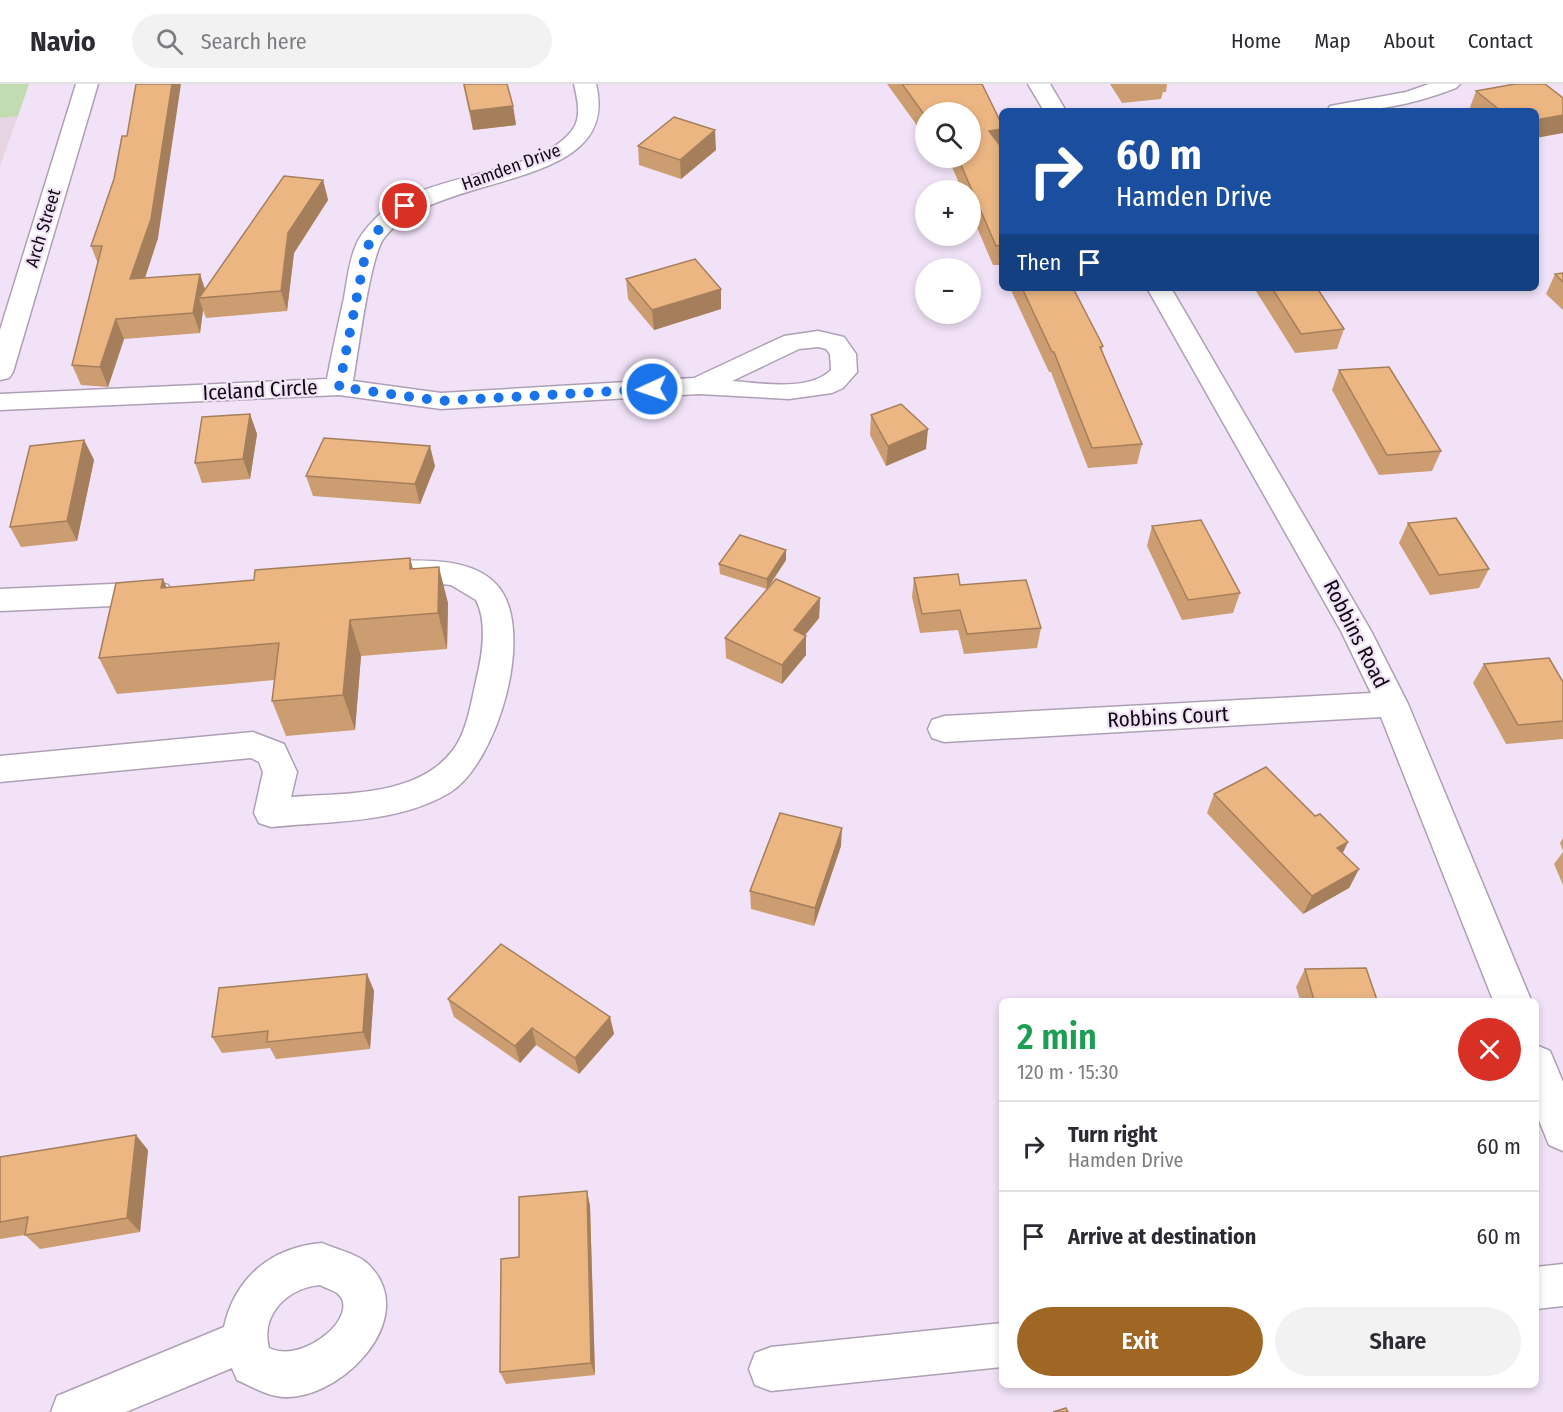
<!DOCTYPE html>
<html lang="en">
<head>
<meta charset="utf-8">
<style>
  body { margin:0; font-family:"Fira Sans Condensed",sans-serif; background:#f2f2f3; color:#2b2b33; height:100vh; display:flex; flex-direction:column; font-size:22px; white-space:nowrap }
  * { box-sizing:border-box; margin:0 }
  p { font-size:20px; color:#7c7c81 }
  .icon { flex:none; width:33px; height:33px; fill:none; stroke:currentColor; stroke-width:2; stroke-linecap:round; stroke-linejoin:round }
  .map { position:relative; flex:1; overflow:hidden }
  .panel { position:absolute; left:999px; top:914px; width:540px; height:390px; display:flex; flex-direction:column; background:#fff; border-radius:9px; box-shadow:0 3px 9px #0003 }
  .panel>* { flex:none }
  .banner { position:absolute; left:999px; top:24px; width:540px; height:183px; border-radius:9px; box-shadow:0 3px 9px #0003; background:#1a4fa0; color:#fff; overflow:hidden }
  .fabs { position:absolute; left:915px; top:18px; display:grid; gap:12px }
  .fabs a { display:grid; place-items:center; width:66px; height:66px; border-radius:50%; background:#fff; box-shadow:0 3px 9px #0003; font-size:30px }
  .pin { position:absolute; display:grid; place-items:center; width:51px; height:51px; color:#fff; margin:-26px; border:3px solid #fff; border-radius:50%; box-shadow:0 2px 6px #0007 }
  .me { position:absolute; width:66px; margin:-33px; rotate:267deg; stroke-linejoin:round; filter:drop-shadow(0 0 4px #0008) }
  .turn { display:flex; align-items:center; gap:21px; height:126px; padding:0 18px; font-size:27px }
  .turn .icon { width:78px; height:78px; stroke-width:2.5 }
  .turn b { display:block; font-size:42px; line-height:51px }
  .then { display:flex; align-items:center; height:57px; padding:0 18px; background:#0003; gap:12px; font-size:22px }
  .round { display:grid; place-items:center; flex:none; width:63px; height:63px; border-radius:32px; background:#f2f2f3 }
  .head { display:flex; align-items:center; justify-content:space-between; height:102px; padding:0 18px }
  h1 { font-size:36px; font-weight:600; line-height:45px; color:#1e9e55 }
  .cta { display:flex; gap:12px; margin-top:auto; padding:12px 18px }
  .cta a { flex:1; height:69px; border-radius:36px; background:#9f6723; color:#fff; font-size:24px; font-weight:600; line-height:69px; text-align:center }
  .cta a+a { background:#f2f2f3; color:#2b2b33 }
  ul { padding:0; list-style:none }
  li { display:flex; align-items:center; gap:18px; height:90px; padding:0 18px; border-top:2px solid #e1e1e2 }
  li div { flex:1 }
  li b { display:block; font-size:22px }
  li em { font-style:normal }
  header { display:flex; align-items:center; gap:36px; box-sizing:border-box; height:84px; padding:0 30px; background:#fff; border-bottom:2px solid #e1e1e2 }
  header strong { font-size:28px }
  nav { display:flex; gap:33px; margin-inline-start:auto; font-size:21px }
  .search { width:420px; height:54px; background:#f2f2f3; display:flex; align-items:center; gap:15px; box-sizing:border-box; padding:0 21px; border-radius:33px; color:#7c7c81; font-size:22px }
  .map>svg:first-child { display:block }
</style>
</head>
<body>
<header>
<strong>Navio</strong>
<div class="search"><svg class="icon" aria-label="search" viewBox="0 0 24 24"><circle cx="10" cy="10" r="6"/><path d="M15 15l6 6"/></svg>Search here</div>
<nav><a>Home</a><a>Map</a><a>About</a><a>Contact</a></nav>
</header>
<div class="map">
<svg width="1563" height="1328" viewBox="0 0 1563 1328">
  <rect width="100%" height="100%" fill="#f1e2f7"/>
  <path fill="#e6d4e4" d="M18 32 0 82V34Z"/>
  <path fill="#c2dcb1" d="M0 0H29L18 32 0 34Z"/>
  <g fill="none" stroke-linecap="round" stroke-linejoin="round">
    <defs>
      <path id="minor" d="M76 0H98L13 288 9 294 0 296V246Z
        M574 0H596C623 110 435 85 384 154 370 172 358 269 353 297L441 309 694 294 784 252 818 247 844 253 856 270 857 288 843 304 832 309 789 315 699 310 441 325 339 311 0 326V310L327 295C332 268 338 241 344 214 347 197 349 177 356 161 360 151 368 142 375 135 422 86 538 94 573 45 582 32 577 14 574 0ZM818 263 826 265 830 270 831 286C809 308 760 299 732 297L799 265Z
        M1028 0H1050L1066 27H1044Z
        M1429 0H1460L1456 4C1408 22 1378 27 1327 27L1330 22 1406 8Z
        M1147 204H1171L1371 547 1408 620 1531 916H1493L1381 633 944 658 932 654 928 645 932 636 944 632 1371 609 1341 547Z
        M397 477C429 476 472 475 496 500 538 544 497 681 449 709 397 740 328 737 271 743L259 739 254 729 263 688 259 678 251 674 0 698V672L253 648 284 660 297 688 291 713C344 709 418 713 453 666 467 648 471 619 476 597 482 573 488 539 476 516L451 501 386 494 382 487 386 480Z
        M157 498 168 501 172 509 168 517 157 520 0 527V505Z
        M1536 961 1550 967 1563 998V1067L1549 1061 1536 1029Z
        M322 1159C335 1165 358 1170 368 1180 425 1235 334 1324 276 1312 263 1310 249 1301 237 1296L232 1284 126 1328H51L57 1312 224 1243C235 1193 272 1163 322 1159ZM320 1201C325 1204 333 1206 337 1209 363 1230 304 1281 269 1264 260 1230 288 1204 320 1201Z
        M1563 1180V1222L1536 1225V1183Z
        M1002 1239V1283L771 1307 755 1301 749 1285 755 1269 771 1263Z"/>
    </defs>
    <use href="#minor" stroke="#aea0b4" stroke-width="3"/>
    <use href="#minor" fill="#fff" fill-rule="evenodd"/>
  </g>
  <path fill="#cb9d71" d="M463 0H507L513 22 516 41 473 46Z
    M887 0H982L1002 64V186L1000 181H993L970 127V106H962L948 74H970V28H926V54Z
    M1110 0H1167L1166 8H1163L1161 15 1122 19Z
    M1476 7 1536 27H1471L1469 26Z
    M638 62 716 66 681 95 639 81Z
    M323 96 328 116 294 169 287 227 206 234 203 226 200 249 124 255 108 303 81 301 72 281 98 180 91 162 158 154 145 194 200 190 205 205Z
    M1563 189V226L1546 210 1555 190Z
    M626 195 721 225 654 246 628 215Z
    M1010 204H1073L1103 262 1102 266 1142 360 1137 380 1088 384 1051 288H1049Z
    M1254 204H1317L1344 245 1337 265 1295 269Z
    M1339 286 1441 367 1432 387 1379 391 1332 306Z
    M250 330 257 350 250 395 202 399 195 379Z
    M871 331 926 365 886 382 870 351Z
    M84 356 94 376 77 457 21 463 10 443Z
    M435 382 420 420 313 412 306 392Z
    M1408 439 1489 485 1479 504 1430 511 1399 459Z
    M1152 442 1240 509 1233 529 1182 536 1147 462Z
    M410 474 413 485 448 519 447 565 361 572 355 646 286 652 272 617 275 596 117 610 99 574 167 503 254 496Z
    M786 476 767 505 720 490 719 480Z
    M914 494 960 501 1041 544 1037 564 964 570 958 546 920 549 912 513Z
    M820 514 819 534 805 551 806 571 782 600 726 574 725 554Z
    M1484 580 1563 598V655L1506 660 1473 599Z
    M1214 710 1315 732 1342 769 1359 785 1349 804 1303 830 1207 729Z
    M1563 754V767L1560 759Z
    M841 762 814 842 751 825 750 807Z
    M1563 768V801L1554 780Z
    M1305 885 1377 916H1300L1296 903Z
    M367 890 374 907 370 965 276 975 270 964 222 969 212 953Z
    M448 915 610 933 614 950 579 990 536 961 520 979 454 933Z
    M148 1066 140 1148 40 1165 25 1151 0 1155V1073Z
    M587 1107 590 1122 595 1291 506 1300 500 1288Z"/>
  <path fill="#a57f5c" d="M172 0H181L158 154 138 215 130 195Z
    M513 22 516 41 473 46 470 27Z
    M1563 31V49L1536 54V36Z
    M1002 45V64L989 47Z
    M715 46 716 66 681 95 680 76Z
    M323 96 328 116 294 169 287 227 281 207 288 149Z
    M200 190 206 209 199 214 203 226 200 249 193 229Z
    M721 205V225L654 246 652 226Z
    M116 235 124 255 108 303 100 283Z
    M250 330 257 350 250 395 243 375Z
    M928 345 926 365 886 382 888 362Z
    M84 356 94 376 77 457 67 437Z
    M430 362 435 382 420 420 415 400Z
    M786 466V476L767 505V495Z
    M410 474 419 510 410 485Z
    M439 483 448 519 447 565 438 529Z
    M163 495 179 531 161 504Z
    M820 514 819 534 793 566 794 546Z
    M350 536 361 572 355 646 343 611Z
    M806 552V571L782 600V581Z
    M842 744 841 762 814 842 815 824Z
    M1348 758 1339 777 1337 764Z
    M1359 785 1349 804 1303 830 1312 812Z
    M367 890 374 907 370 965 363 948Z
    M610 933 614 950 579 990 575 974Z
    M532 944 536 961 520 979 515 962Z
    M136 1051 148 1066 140 1148 127 1134Z
    M587 1107 590 1122 595 1291 591 1279Z"/>
  <path fill="#ecb683" stroke="#a57f5c" stroke-width="1.5" d="M136 0H172L151 135 130 195 200 190 193 229 116 235 100 283 72 281 102 162H91L114 95 122 52H127Z
    M464 0H507L513 22 470 27Z
    M902 0H982L1002 41V45L989 47 1002 64V161L996 162 958 74H970V28H926V33Z
    M1515 0H1545L1563 14V31L1536 36V27H1501L1476 7Z
    M674 33 715 46 680 76 638 62Z
    M284 92 323 96 288 149 281 207 199 214Z
    M695 175 721 205 652 226 626 195Z
    M1563 189V198L1555 190Z
    M1022 204H1073L1103 262 1100 263 1142 360 1092 364 1054 268H1052Z
    M1272 204H1317L1344 245 1301 250Z
    M1389 283 1441 367 1387 371 1339 286Z
    M901 320 928 345 888 362 871 331Z
    M250 330 243 375 195 379 202 333Z
    M324 354 430 362 415 400 306 392Z
    M84 356 67 437 10 443 30 362Z
    M1456 434 1489 485 1439 491 1408 439Z
    M1201 436 1240 509 1188 516 1152 442Z
    M740 451 786 466 767 495 719 480Z
    M410 474V485L439 483 438 529 350 536 343 611 272 617 279 559 99 574 116 499 163 495 161 504 254 496 255 486Z
    M958 490 960 501 1026 496 1041 544 967 550 960 526 922 530 914 494Z
    M776 495 820 514 794 546 806 552 782 581 725 554Z
    M1549 574 1563 598V637L1518 641 1484 580Z
    M1266 683 1315 732 1320 730 1348 758 1337 764 1359 785 1312 812 1214 710Z
    M780 729 842 744 815 824 750 807Z
    M501 860 610 933 575 974 532 944 515 962 448 915Z
    M1366 884 1377 916H1314L1305 885Z
    M367 890 363 948 267 958 268 947 212 953 219 904Z
    M136 1051 127 1134 25 1151 28 1133 0 1138V1073Z
    M587 1107 591 1279 500 1288 501 1175 519 1173V1113Z
    M1066 1324 1068 1328H1053Z"/>
  <g fill="none" stroke-linecap="round" stroke-linejoin="round">
    <path stroke="#1a73e8" stroke-width="10" stroke-dasharray="0 18" d="M405 122 386 137 370 156 364 177 339 303 441 317 652 305"/>
  </g>
  <g text-anchor="middle" stroke-width="4.5" stroke-linejoin="round" paint-order="stroke">
    <g font-size="18" fill="#100b12" stroke="#f1e2f7">
      <text transform="translate(511 83) rotate(-20)" y="6">Hamden Drive</text>
      <text transform="translate(43 144) rotate(-73)" y="6">Arch Street</text>
    </g>
    <g font-size="21" fill="#100b12" stroke="#f1e2f7">
      <text transform="translate(260 306) rotate(-3)" y="7">Iceland Circle</text>
      <text transform="translate(1356 550) rotate(63)" y="7">Robbins Road</text>
      <text transform="translate(1168 633) rotate(-3)" y="7">Robbins Court</text>
    </g>
  </g>
</svg>
<div class="fabs">
<a><svg class="icon" aria-label="search" viewBox="0 0 24 24"><circle cx="10" cy="10" r="6"/><path d="M15 15l6 6"/></svg></a>
<a>+</a>
<a>−</a>
</div>
<div class="pin" style="left:405px;top:122px;background:#d93025"><svg class="icon" aria-label="arrive" viewBox="0 0 24 24"><path d="M6 21V4h12l-3 4 3 4H6"/></svg></div>
<svg class="me" style="left:652px;top:305px" viewBox="-20 -20 40 40"><circle r="17" fill="#1a73e8" stroke="#fff" stroke-width="3"/><path d="M0-11L8 9 0 5-8 9z" fill="#fff"/></svg>
<div class="banner">
<div class="turn"><svg class="icon" aria-label="right" viewBox="0 0 24 24"><path d="M7 20v-9h11M14 6l5 5-5 5"/></svg><div><b>60 m</b>Hamden Drive</div></div>
<div class="then">Then<svg class="icon" aria-label="arrive" viewBox="0 0 24 24"><path d="M6 21V4h12l-3 4 3 4H6"/></svg></div>
</div>
<section class="panel">
<div class="head"><div><h1>2 min</h1><p>120 m · 15:30</p></div><a class="round" style="background:#d93025;color:#fff"><svg class="icon" aria-label="close" viewBox="0 0 24 24"><path d="M6 6l12 12M18 6L6 18"/></svg></a></div>
<ul>
<li><svg class="icon" aria-label="right" viewBox="0 0 24 24"><path d="M7 20v-9h11M14 6l5 5-5 5"/></svg><div><b>Turn right</b><p>Hamden Drive</p></div><em>60 m</em></li>
<li><svg class="icon" aria-label="arrive" viewBox="0 0 24 24"><path d="M6 21V4h12l-3 4 3 4H6"/></svg><div><b>Arrive at destination</b></div><em>60 m</em></li>
</ul>
<div class="cta"><a>Exit</a><a>Share</a></div>
</section>
</div>
</body>
</html>
